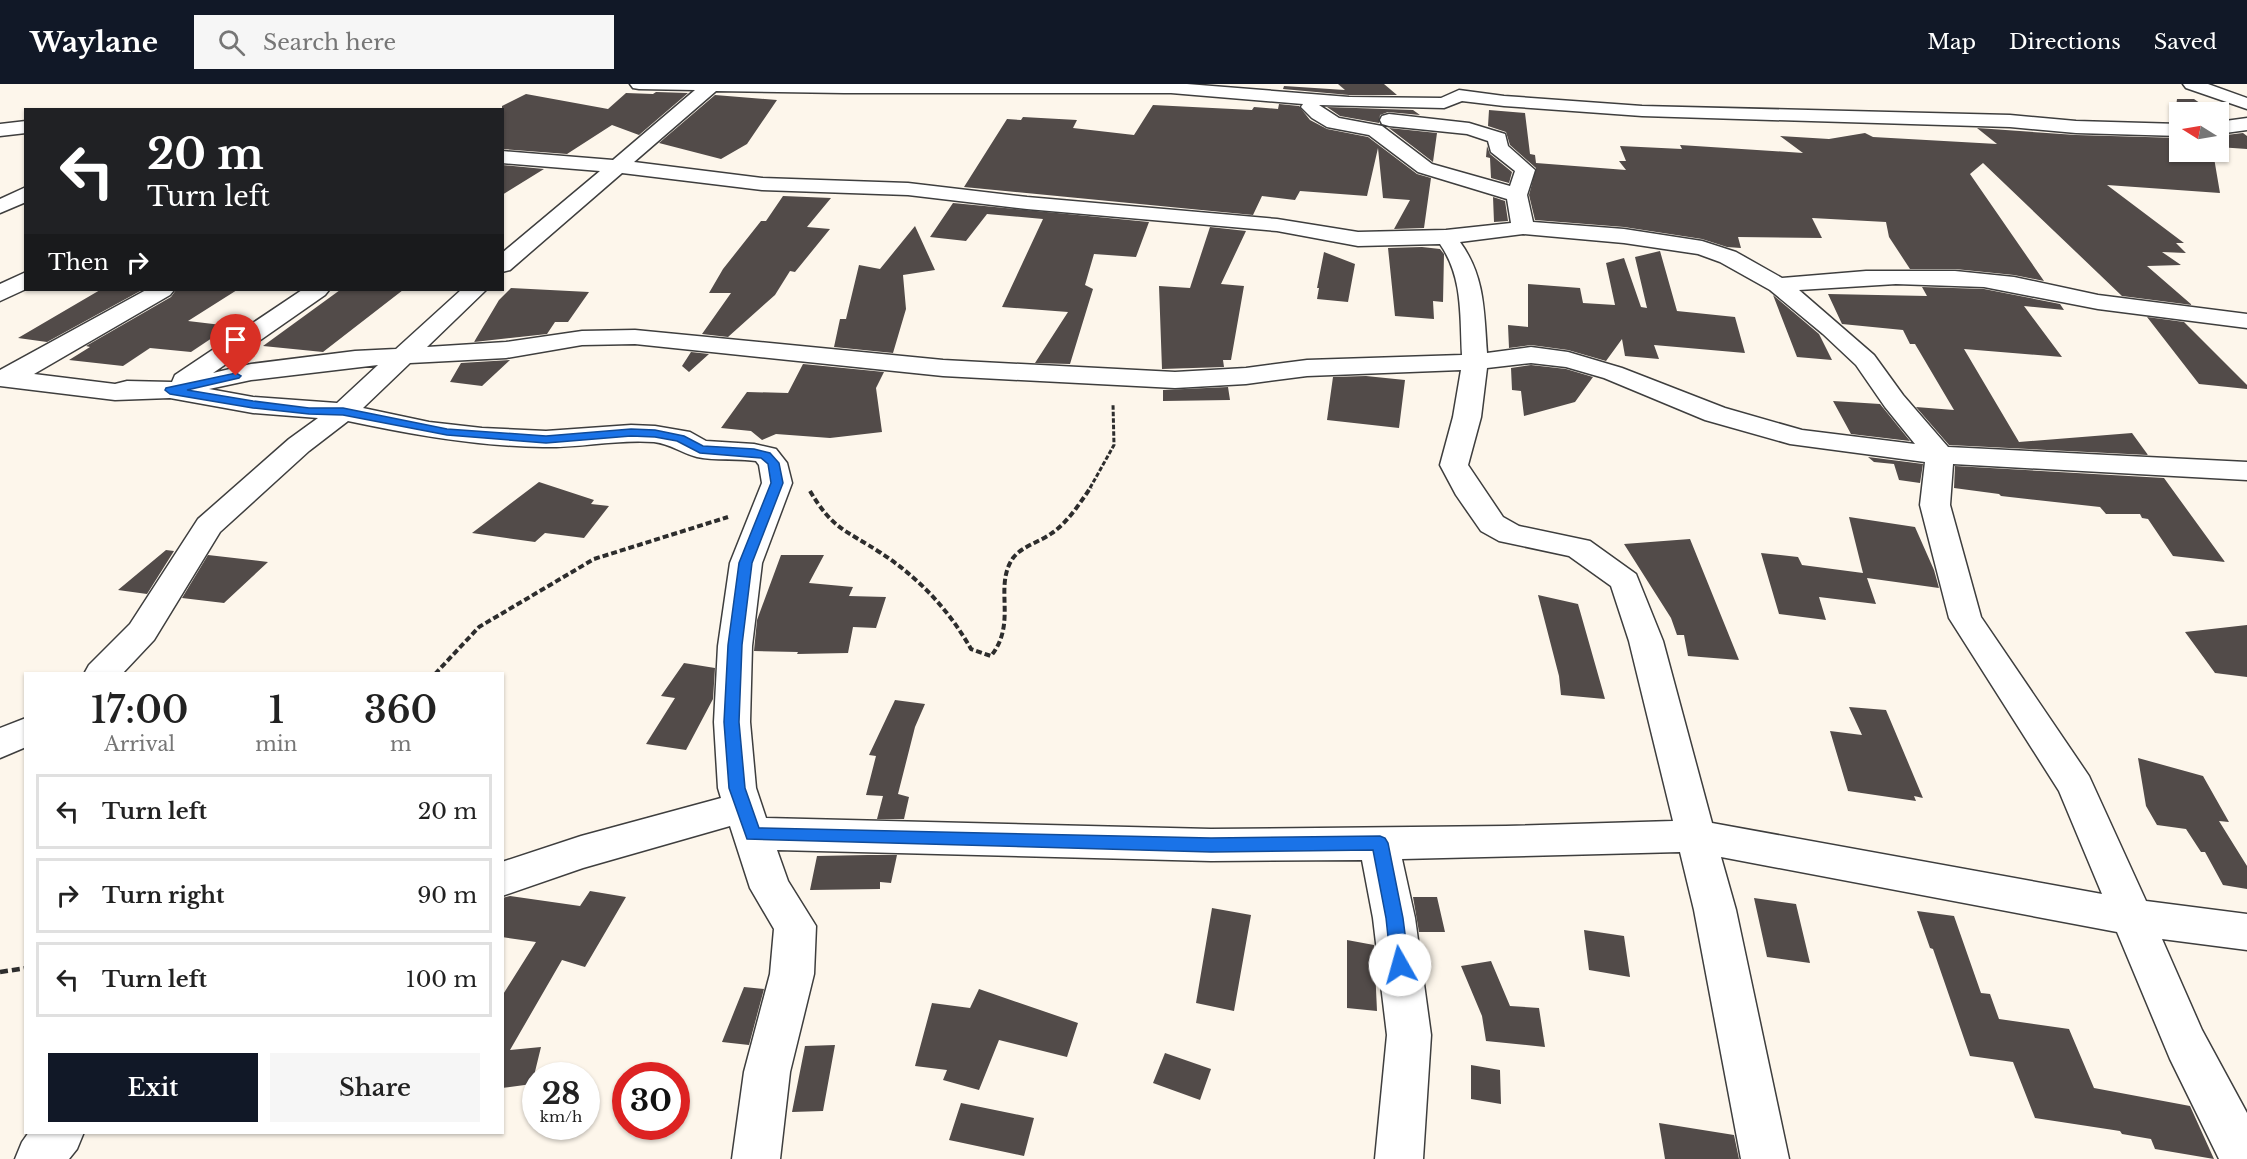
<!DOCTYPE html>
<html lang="en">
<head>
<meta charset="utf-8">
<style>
  body { margin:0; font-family:"Libre Baskerville",serif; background:#f6f6f6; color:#222; height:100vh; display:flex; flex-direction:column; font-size:22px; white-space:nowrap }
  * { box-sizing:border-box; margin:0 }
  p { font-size:20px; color:#767676 }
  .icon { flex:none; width:33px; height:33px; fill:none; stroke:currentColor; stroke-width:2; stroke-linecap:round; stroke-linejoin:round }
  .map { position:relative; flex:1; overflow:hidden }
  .details { position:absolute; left:24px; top:588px; width:480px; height:462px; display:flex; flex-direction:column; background:#fff; border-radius:0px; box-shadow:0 2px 4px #0004 }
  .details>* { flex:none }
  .banner { position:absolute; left:24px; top:24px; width:480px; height:183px; border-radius:0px; box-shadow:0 2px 4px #0004; background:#202124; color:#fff; overflow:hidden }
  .needle { width:39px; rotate:281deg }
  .fabs { position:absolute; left:2169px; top:18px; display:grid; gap:12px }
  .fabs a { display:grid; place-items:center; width:60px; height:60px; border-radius:0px; background:#fff; box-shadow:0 2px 4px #0004; font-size:30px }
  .speed { position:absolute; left:522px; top:978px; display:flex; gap:12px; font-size:30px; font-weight:700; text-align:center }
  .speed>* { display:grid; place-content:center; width:78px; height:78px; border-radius:50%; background:#fff; box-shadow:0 2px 4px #0004; line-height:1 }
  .speed small { font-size:15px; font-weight:400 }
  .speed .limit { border:9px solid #d22; background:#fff; color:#111 }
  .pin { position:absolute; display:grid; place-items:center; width:51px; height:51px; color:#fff; margin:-62px -26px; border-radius:50% 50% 50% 0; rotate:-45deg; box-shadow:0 0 6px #0007 }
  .pin .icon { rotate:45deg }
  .me { position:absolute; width:66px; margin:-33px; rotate:353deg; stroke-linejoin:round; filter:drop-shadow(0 0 4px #0008) }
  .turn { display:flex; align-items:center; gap:21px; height:126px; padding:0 24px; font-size:27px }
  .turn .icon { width:78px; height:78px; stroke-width:2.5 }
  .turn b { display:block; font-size:42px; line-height:51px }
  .then { display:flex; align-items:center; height:57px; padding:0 24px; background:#0003; gap:12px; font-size:22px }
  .eta { display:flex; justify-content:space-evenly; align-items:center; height:102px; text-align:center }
  .eta b { font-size:36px; font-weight:600; line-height:42px }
  .action { display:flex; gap:12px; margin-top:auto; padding:12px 24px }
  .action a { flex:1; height:69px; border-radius:0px; background:#111827; color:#fff; font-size:24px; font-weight:600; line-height:69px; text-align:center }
  .action a+a { background:#f6f6f6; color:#222 }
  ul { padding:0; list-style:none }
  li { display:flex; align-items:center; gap:18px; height:75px; margin:0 12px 9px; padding:0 12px; border:3px solid #e0e0e0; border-radius:0px }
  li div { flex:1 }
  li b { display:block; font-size:22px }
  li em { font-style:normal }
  header { display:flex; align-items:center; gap:36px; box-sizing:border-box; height:84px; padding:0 30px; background:#111827; color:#fff }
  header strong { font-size:28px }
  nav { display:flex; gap:33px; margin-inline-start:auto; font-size:21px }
  .search { width:420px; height:54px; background:#f6f6f6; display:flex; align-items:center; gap:15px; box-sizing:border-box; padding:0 21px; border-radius:0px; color:#767676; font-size:22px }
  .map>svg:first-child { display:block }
</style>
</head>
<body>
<header>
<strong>Waylane</strong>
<div class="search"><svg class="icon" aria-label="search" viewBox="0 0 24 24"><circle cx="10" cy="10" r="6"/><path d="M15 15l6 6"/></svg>Search here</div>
<nav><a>Map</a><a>Directions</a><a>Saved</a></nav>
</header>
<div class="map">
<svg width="2247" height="1075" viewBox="0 0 2247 1075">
  <rect width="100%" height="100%" fill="#fdf6eb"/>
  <path fill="#524b49" d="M1338 0H1384L1397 11H1349L1283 5 1284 2 1345 6Z
    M656 8 688 9 639 51 612 41 567 70 502 65V22L526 10 608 25 626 9 653 10Z
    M715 11 777 16 747 60 721 75 659 59Z
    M2177 15H2194L2213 28H2180V38H2174Z
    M1279 20 1299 22 1310 36 1327 45 1368 53 1417 90 1431 94 1424 144 1394 145 1410 116 1383 114 1378 64 1367 112 1300 107 1295 116 1262 112 1253 131 964 103 1007 35 1021 36 1023 33 1077 36 1073 44 1134 51 1153 21 1252 26 1254 23 1278 25Z
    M1327 23 1413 26 1420 31 1388 28 1380 31 1379 39 1340 32Z
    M1489 26 1525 29 1530 70 1535 71 1536 79 1626 86 1619 77H1626L1620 62 1682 65 1680 61 1803 69 1780 52 1829 55 1865 49 1873 53 1997 60 1977 44 2076 51 2180 54V68H2213L2220 109 2107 101 2184 159H2176L2186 169 2162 168 2181 181 2147 182 2192 221 2122 212 1983 79 1970 90 2044 197 2014 191 1955 185H1910L1889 153 1886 138 1812 134 1822 154 1738 153 1741 164 1727 163 1702 155 1624 143 1535 136 1529 111 1536 84 1510 61 1506 48 1488 42Z
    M1389 44 1437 49 1433 78Z
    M2243 49 2247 52V65L2218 63V52Z
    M1487 62 1490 70 1512 88 1509 99 1491 94 1490 74 1486 73Z
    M502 81 544 85 502 111Z
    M783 112 831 114 807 143 830 145 795 188 790 187 775 211 728 253 702 250 731 209H709L723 185 761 137H766Z
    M1493 113 1505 117 1508 137 1494 138Z
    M953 119 1149 138 1136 173 1094 170 1085 201 1093 205 1070 280 1035 279 1068 228 1002 223 1043 135 987 130 966 157 930 153Z
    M915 142 935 186 903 191 906 225 893 269 834 263 840 235H846L859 181 880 185Z
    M1210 143 1246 147 1221 200 1244 202 1231 276H1223L1224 283 1162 285 1159 202 1190 204Z
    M1422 163 1440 165 1444 170 1443 218 1433 217 1434 235 1395 232 1388 164Z
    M1660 167 1677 227 1735 233 1745 269 1654 261 1659 275 1625 272 1622 255 1606 277 1568 266 1531 261 1509 264 1508 241 1528 243V200L1580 204 1583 219 1615 221 1606 179 1624 174 1641 223 1647 224 1635 173Z
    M1324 168 1355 180 1348 218 1317 215 1319 204H1317Z
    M1922 203 1984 205 2060 220 2064 226 2024 222 2062 273 1964 265 2019 358 2132 349 2148 371 1949 361 1916 323 1954 326 1915 260H1910L1903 246 1842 240 1828 210 1927 212Z
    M511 204 589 208 568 238H555L547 250 474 258 499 216Z
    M100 206H142L47 258 18 254Z
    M176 206H237L188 237 230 242 191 268 150 264 123 282 69 276 90 263 86 262 171 213Z
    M340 206H403L323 268 263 262Z
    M1773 211 1819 250 1832 276 1797 273Z
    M2147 233 2184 238 2247 301V305L2199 300Z
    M691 268 709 270 689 288 682 282Z
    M510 276 482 302 450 298 461 279Z
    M803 280 884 288 876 304 882 348 830 354 776 350 762 356 751 347 721 344 747 308 788 309Z
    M1531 281 1566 285 1593 293 1575 318 1524 332 1521 307 1512 306 1511 284Z
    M1366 292 1405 296 1399 344 1327 336 1333 293Z
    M1228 303 1230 316 1163 317V306Z
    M1833 317 1880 320 1910 357 1851 350Z
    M1868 373 1923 380 1920 399 1899 396 1894 380 1874 378Z
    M1955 382 2164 394 2225 478 2173 472 2148 435 2142 434 2140 430H2106L2100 423 2001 412 1999 410 1954 404Z
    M539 398 594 416 591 420 609 422 584 454 545 449 535 458 472 449Z
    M1849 433 1915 443 1934 486 1939 504 1867 494 1876 520 1819 513 1826 536 1779 530 1761 469 1798 473 1802 481 1863 489Z
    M1690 455 1739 576 1688 572 1684 551H1677L1671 534 1624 460Z
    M166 466 174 467 147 510 118 506Z
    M208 471 268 478 224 519 182 514Z
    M781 471H824L809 499 853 503 849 512 886 513 876 544 853 543 848 569 797 570 798 568 754 567 757 536Z
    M1538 511 1578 520 1605 615 1561 611 1559 592Z
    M2247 541V593L2215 589 2185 548Z
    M684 579 715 584 713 615 686 666 646 660 675 614 661 612Z
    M895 616 925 620 915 643 898 710 909 713 904 735H877L883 712 866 711 876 672 869 671Z
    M1849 623 1886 626 1923 714 1914 712 1916 717 1848 707 1830 647 1862 651Z
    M2138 674 2203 692 2229 738 2219 737 2247 782V805L2223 801 2205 768H2201L2186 745 2157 741 2146 722Z
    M868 771H897L891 799 880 798V805L810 806 817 772Z
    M590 807 626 813 585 883 562 876 510 966 541 963 532 1000 502 1004V912L536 858 502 853V814L510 812 580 822Z
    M1413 813H1437L1445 848H1419Z
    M1754 814 1796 820 1810 879 1767 873Z
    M1212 824 1251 831 1234 927 1196 919Z
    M1917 827 1954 832 1981 909 1990 910 1999 935 2069 945 2094 1004 2190 1022 2214 1075 2155 1065 2151 1055 2122 1050 2120 1047 2035 1034 2013 978 1970 972 1933 865 1930 864Z
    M1584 846 1624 852 1630 893 1589 886Z
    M1347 856 1374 861 1377 927 1347 924Z
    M1491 877 1510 922 1539 924 1545 963 1486 957 1482 932 1461 882Z
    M744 903 764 905 749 961 722 958Z
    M979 905 1078 939 1067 973 999 956 979 1006 943 996 947 986 915 982 932 919 970 924Z
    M835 961 823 1027 792 1028 805 962Z
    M1165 969 1211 985 1200 1016 1153 999Z
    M1471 981 1500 986 1501 1020 1471 1015Z
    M961 1019 1034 1034 1024 1072 949 1056Z
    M1659 1039 1734 1051 1739 1075H1665Z"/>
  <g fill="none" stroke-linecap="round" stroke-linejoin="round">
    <defs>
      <path id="minor" d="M630 0H1187L1349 13 1441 14 1459 6 1504 12 1642 22 2010 31 2076 37 2180 40V52L2076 49 2010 43 1642 32 1504 22 1462 17 1444 24 1319 21 1339 34 1382 42 1432 80 1510 102 1515 87 1491 68 1488 57 1467 50 1389 42 1382 40 1380 36 1382 32 1389 30 1469 39 1505 50 1508 62 1535 86 1527 111 1533 138 1624 145 1702 157 1736 168 1782 194 1866 187H1955L2014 193 2098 211 2247 230V244L2098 225 1984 203 1896 200 1799 206 1874 271 1903 311 1948 363 2247 378V396L1953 380 1950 421 1981 533 2089 692 2146 817 2247 830V866L2162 855 2202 946 2247 1029V1075H2219L2170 975 2117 848 1721 773 1736 826 1789 1075H1741L1694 826 1680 768 1402 775 1415 834 1431 951 1423 1075H1375L1387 951 1373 834 1362 776 1211 777 777 766 788 797 816 842 814 890 790 988 780 1075H732L744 988 770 890 774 845 750 804 730 742 583 784 502 812V778L581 752 721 714 718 704 714 638 718 562 730 479 762 399 759 381 756 377C737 374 716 377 697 373 681 369 671 360 654 358 617 355 580 364 543 363 476 362 414 351 348 337L309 367 220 448 154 556 122 590H84L89 581 130 540 198 435 289 355 318 334 253 329 170 314 115 316 0 302V286L146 206H174L170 211 34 290 115 300 127 297 172 298 175 291 302 206H329L325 211 213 289 251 280 355 267 396 265 461 206H486L427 263 506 258 582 247 635 246 943 276 1175 288 1246 284 1307 276 1462 271C1460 231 1463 193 1440 160L1358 162 1277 147 1027 125 908 111 762 106 622 89 510 186 502 188V169L600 87 502 79V67L613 76 695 6 639 5 633 4ZM716 7 844 9H1171L1303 20 1301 23 1312 34 1327 43 1369 51 1418 88 1507 115 1511 139 1446 146 1358 148 1277 135 1027 113 908 99 762 94 634 78ZM1523 150 1624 159 1698 170 1720 178 1770 206 1823 250 1856 281 1885 323 1915 360 1802 346 1725 324 1622 284 1568 268 1531 263 1487 269C1484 228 1485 192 1460 158ZM635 260 943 292 1175 304 1246 300 1307 292 1461 286 1453 333 1440 381 1456 411 1481 447 1499 457 1569 472 1611 502 1629 557 1673 737 1506 742 1211 745 766 734 756 704 750 638 752 562 762 479 792 399 787 379 776 365 754 360 706 357 690 348 655 342 631 341 546 347 482 344 429 338 363 324 410 279 506 274 582 261ZM1531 279 1566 283 1604 294 1705 336 1790 360 1925 378 1920 421 1949 534 2059 707 2102 810 1712 739 1663 557 1636 490 1590 457 1519 442 1503 433 1468 381 1481 333 1487 284ZM378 281 337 319 253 313 209 305 251 296Z
        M2183 0H2208L2247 14V25L2186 4Z
        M2247 34V46L2218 50V38Z
        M26 37V49L0 52V40Z
        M26 103V118L0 129V115Z
        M26 188V205L0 217V200Z
        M26 634V663L0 674V644Z
        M29 1048H84L77 1065 69 1075H15L22 1058Z"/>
    </defs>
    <use href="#minor" stroke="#3e3e3e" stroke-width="3"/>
    <path stroke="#2d2d2d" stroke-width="3" stroke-dasharray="4.5 2" stroke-linecap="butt" d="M1090 404 1114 361 1113 320"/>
    <path stroke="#2d2d2d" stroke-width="4" stroke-dasharray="6 3" stroke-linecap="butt" d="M810 407C833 446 846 446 881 469 919 494 949 526 971 565L991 572C1018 538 993 503 1013 474 1022 462 1040 458 1052 449 1068 438 1080 419 1091 403
      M435 590 479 543 594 475 728 433"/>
    <path stroke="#2d2d2d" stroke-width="4.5" stroke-dasharray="8 4" stroke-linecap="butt" d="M0 888 26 884"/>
    <use href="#minor" fill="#fff" fill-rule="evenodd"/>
  </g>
  <path fill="#1a73e8" stroke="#114b97" stroke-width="1.5" d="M236 289 241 292 239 294 187 306 253 317 309 324H343L447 345 546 352 631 345 655 346 684 352 703 362 754 365 770 369 779 379 783 399 752 479 742 561 739 638 745 704 759 744 1211 754 1380 752 1385 754 1388 759 1403 834 1409 881 1406 886 1400 889 1394 886 1391 881 1386 834 1373 766 1211 768 747 755 729 704 724 638 728 561 739 479 771 399 768 380 761 374 700 369 677 357 655 353 631 352 546 359 447 351 343 331 309 330 253 324 170 310 165 306 166 304Z"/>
</svg>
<div class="fabs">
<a><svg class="needle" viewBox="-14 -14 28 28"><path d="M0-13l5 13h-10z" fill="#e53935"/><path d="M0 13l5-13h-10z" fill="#767676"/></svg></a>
</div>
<div class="speed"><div>28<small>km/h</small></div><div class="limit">30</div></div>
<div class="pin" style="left:236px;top:292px;background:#d93025"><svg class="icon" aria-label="arrive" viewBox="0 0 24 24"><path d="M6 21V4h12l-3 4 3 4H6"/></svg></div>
<svg class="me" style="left:1400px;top:881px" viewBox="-20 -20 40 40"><circle r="19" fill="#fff"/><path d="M0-13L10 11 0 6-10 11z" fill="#1a73e8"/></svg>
<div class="banner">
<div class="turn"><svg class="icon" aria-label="left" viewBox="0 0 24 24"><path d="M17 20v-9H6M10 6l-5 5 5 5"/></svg><div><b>20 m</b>Turn left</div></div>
<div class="then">Then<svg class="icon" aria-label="right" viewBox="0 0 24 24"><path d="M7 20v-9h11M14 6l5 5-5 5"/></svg></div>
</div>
<section class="details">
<div class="eta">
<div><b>17:00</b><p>Arrival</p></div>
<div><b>1</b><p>min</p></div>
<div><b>360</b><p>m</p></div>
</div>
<ul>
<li><svg class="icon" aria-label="left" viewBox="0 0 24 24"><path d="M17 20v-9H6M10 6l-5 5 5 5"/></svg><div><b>Turn left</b></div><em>20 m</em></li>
<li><svg class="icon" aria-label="right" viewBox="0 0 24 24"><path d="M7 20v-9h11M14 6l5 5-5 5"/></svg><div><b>Turn right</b></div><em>90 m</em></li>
<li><svg class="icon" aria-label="left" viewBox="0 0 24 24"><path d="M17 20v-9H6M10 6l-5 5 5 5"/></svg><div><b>Turn left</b></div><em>100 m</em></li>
</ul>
<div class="action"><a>Exit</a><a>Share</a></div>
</section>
</div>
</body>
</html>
